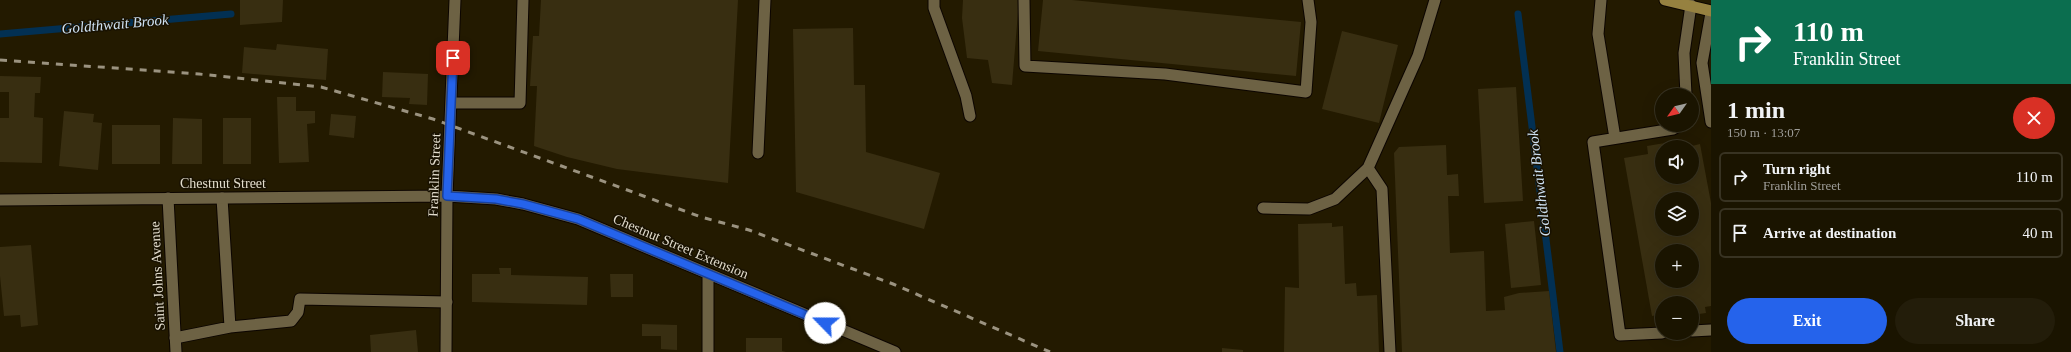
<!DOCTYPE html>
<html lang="en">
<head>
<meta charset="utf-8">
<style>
  body { margin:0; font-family:"Times New Roman",serif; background:#231d0a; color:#f1f3f6; height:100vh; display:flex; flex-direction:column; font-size:15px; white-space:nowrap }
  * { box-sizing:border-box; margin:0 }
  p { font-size:13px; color:#9f9e99 }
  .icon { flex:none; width:22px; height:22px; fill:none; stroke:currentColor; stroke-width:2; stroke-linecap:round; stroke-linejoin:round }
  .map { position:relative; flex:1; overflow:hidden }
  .drawer { display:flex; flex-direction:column; background:#1a1400; width:360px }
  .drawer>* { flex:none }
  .guide { background:#0b6e4f; color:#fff; overflow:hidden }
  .needle { width:26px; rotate:236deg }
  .controls { position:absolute; left:1655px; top:88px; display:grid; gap:8px }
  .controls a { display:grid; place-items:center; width:44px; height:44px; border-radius:50%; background:#1a1400; box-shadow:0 4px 16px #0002,0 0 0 1px #383322; font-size:20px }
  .pin { position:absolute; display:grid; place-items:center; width:34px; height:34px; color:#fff; margin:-17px; border-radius:8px; box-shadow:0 2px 6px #0006 }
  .me { position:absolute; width:44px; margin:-22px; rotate:293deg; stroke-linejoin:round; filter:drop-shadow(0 0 3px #0008) }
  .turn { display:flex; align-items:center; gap:14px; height:84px; padding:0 16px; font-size:18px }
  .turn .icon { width:52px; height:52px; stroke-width:2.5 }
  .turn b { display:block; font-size:28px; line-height:34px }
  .round { display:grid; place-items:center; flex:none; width:42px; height:42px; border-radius:21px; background:#231d0a }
  .overview { display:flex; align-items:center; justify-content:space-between; height:68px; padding:0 16px }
  h1 { font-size:24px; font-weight:600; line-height:30px }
  .action { display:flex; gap:8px; margin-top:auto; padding:8px 16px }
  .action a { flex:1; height:46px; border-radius:24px; background:#2563eb; color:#fff; font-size:16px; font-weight:600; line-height:46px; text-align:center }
  .action a+a { background:#231d0a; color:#f1f3f6 }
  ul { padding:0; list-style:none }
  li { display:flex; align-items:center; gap:12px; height:50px; margin:0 8px 6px; padding:0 8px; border:2px solid #383322; border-radius:6px }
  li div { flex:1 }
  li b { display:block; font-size:15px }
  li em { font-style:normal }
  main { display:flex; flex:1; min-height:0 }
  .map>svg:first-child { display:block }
</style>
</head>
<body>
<main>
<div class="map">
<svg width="1711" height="352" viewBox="0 0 1711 352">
  <rect width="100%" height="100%" fill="#231a00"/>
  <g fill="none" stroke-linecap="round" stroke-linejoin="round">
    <path stroke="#023053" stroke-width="7" d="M1518 14 1560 352
      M0 34 231 14"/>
  </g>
  <path fill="#382e11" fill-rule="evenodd" d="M240 0H283L282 22 240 25Z
    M541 0H738L728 183 617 169 567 157 534 146 537 86H530L533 36H539Z
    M963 0H1019L1012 85 992 83 988 60 967 58 962 18Z
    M1043 0H1072L1301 22 1296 76 1038 51Z
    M853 28 854 85H865L866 152 940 173 924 229 796 192 793 29Z
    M1342 31 1398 45 1379 123 1322 109Z
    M277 44 328 49 326 80 242 73 244 47 276 50Z
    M383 72 428 74 427 105 409 104 410 98 382 97Z
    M0 76 41 77 40 93H35L34 117 43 118 42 163 0 162V118H9V92H0Z
    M1516 87 1523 201 1484 203 1478 89Z
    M277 97H296V111H315V123L307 124 309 162 279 163Z
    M64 111 94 114 93 122 102 123 98 170 59 166Z
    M331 114 356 116 354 138 329 135Z
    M173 118 202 119V164H172Z
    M223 118H251V164H223Z
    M112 125H160V164H112Z
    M1677 141 1678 147H1662V177H1692V146L1700 144 1711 203V306L1705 307 1706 313 1692 315V303H1662V314L1652 316 1624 158 1648 154 1647 146ZM1662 199H1692V229H1662ZM1662 251H1692V281H1662Z
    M1446 145 1447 175 1458 174 1459 196H1448L1450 253 1484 251 1486 311 1505 310 1504 297 1519 293 1549 291 1556 352H1402L1394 153 1399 147Z
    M1534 221 1541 285 1511 288 1505 224Z
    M1332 223V227L1343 226 1345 284 1356 283 1357 296 1377 295 1379 352H1284L1285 287 1299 288 1298 224Z
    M31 245 38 325 21 327 20 315 4 316 0 276V247Z
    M499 268H511V275L588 277 587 305 472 302V274H500Z
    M610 274H633V297H611Z
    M642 324 677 325V350L661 349V336H642Z
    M416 330 418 352H371L370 335Z
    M746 338H782V351L786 352H746Z
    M1222 348 1243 350V352H1222Z"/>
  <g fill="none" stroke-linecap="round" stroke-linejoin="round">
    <defs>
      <path id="service" d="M934 0V8L966 96 970 116
        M1024 0 1025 66 1165 74 1306 92 1311 22 1308 0
        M1601 0 1598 34 1615 138
        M1711 13 1702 63 1711 122
        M1686 95 1684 53 1691 5
        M452 103H520L523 0
        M758 153 765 0
        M1368 168 1382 189 1390 352
        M222 198 230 327
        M1263 208 1309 209 1335 199 1368 168 1418 56 1435 0
        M1692 331 1711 330
        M1662 333 1620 335 1593 142 1673 129 1680 125
        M175 338 230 327 291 321 298 312 300 299 447 302"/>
      <path id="minor" d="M168 198 176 352
        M0 200 447 196 496 199 523 204 578 219 895 352
        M708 274V352
        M446 352 447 196 455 0"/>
      <path id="primary" d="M1665 0 1711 11"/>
    </defs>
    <use href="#service" stroke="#0c0500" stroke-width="13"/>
    <use href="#minor" stroke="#0c0500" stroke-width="13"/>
    <use href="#primary" stroke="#0c0500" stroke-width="13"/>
    <use href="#service" stroke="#6d6244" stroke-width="11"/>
    <use href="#minor" stroke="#6d6244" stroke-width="11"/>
    <use href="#primary" stroke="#968140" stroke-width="11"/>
    <path stroke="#9b9380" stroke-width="3" stroke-dasharray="7 7" stroke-linecap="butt" d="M0 60 199 74 321 87 433 119 701 217 749 230 893 284 1050 352"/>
  </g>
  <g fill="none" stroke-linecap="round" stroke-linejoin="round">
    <defs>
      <path id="route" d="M453 58 447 196 496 199 523 204 578 219 825 323"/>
    </defs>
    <use href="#route" stroke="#184099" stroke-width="10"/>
    <use href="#route" stroke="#2563eb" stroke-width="7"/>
  </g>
  <g text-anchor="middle" stroke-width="3" stroke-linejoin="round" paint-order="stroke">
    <g font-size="14" fill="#e2dccc" stroke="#181100">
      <text transform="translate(434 175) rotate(-88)" y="5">Franklin Street</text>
      <text x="223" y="188">Chestnut Street</text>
      <text transform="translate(681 246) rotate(23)" y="5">Chestnut Street Extension</text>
      <text transform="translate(157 276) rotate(-93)" y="5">Saint Johns Avenue</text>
    </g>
    <g font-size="15" font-style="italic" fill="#cde0f1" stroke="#181100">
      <text transform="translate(115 24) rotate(-5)" y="5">Goldthwait Brook</text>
      <text transform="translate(1539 183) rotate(-97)" y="5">Goldthwait Brook</text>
    </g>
  </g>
</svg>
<div class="controls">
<a><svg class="needle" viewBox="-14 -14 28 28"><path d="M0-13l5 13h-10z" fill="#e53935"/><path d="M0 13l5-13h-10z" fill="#9f9e99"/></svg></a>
<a><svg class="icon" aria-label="sound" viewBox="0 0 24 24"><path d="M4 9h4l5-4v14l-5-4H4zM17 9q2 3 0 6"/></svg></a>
<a><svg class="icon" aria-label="layers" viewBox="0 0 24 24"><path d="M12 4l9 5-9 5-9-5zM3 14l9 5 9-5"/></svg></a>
<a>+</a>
<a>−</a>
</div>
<div class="pin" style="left:453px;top:58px;background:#d93025"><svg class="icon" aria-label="arrive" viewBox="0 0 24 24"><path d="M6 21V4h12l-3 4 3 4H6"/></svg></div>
<svg class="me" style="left:825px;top:323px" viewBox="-20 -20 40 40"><circle r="19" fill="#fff"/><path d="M0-13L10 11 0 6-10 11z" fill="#2563eb"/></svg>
</div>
<section class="drawer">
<div class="guide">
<div class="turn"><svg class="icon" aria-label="right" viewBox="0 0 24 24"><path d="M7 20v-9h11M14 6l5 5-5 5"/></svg><div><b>110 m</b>Franklin Street</div></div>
</div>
<div class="overview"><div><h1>1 min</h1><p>150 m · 13:07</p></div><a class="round" style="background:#d93025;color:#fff"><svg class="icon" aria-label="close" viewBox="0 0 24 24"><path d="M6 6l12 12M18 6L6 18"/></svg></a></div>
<ul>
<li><svg class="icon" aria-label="right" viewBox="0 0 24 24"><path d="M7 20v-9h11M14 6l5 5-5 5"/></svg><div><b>Turn right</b><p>Franklin Street</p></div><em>110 m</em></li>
<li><svg class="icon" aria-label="arrive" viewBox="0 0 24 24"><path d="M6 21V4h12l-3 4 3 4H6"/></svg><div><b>Arrive at destination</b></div><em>40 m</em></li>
</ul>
<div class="action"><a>Exit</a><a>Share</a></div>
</section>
</main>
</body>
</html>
